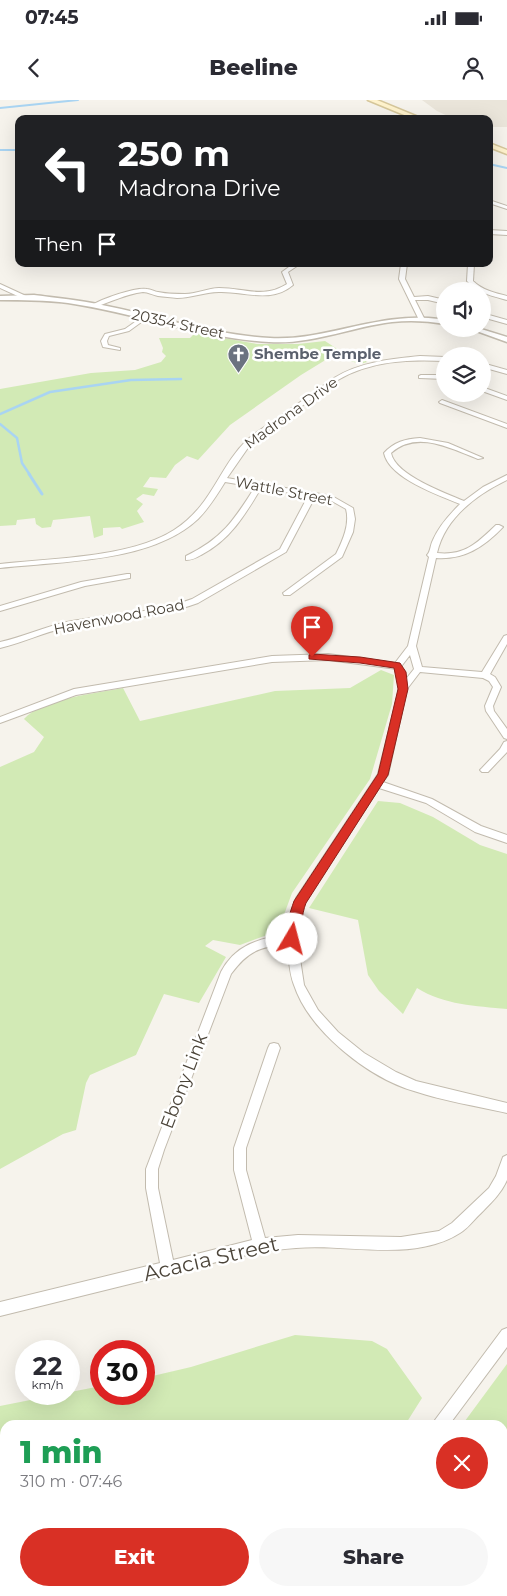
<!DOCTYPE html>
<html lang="en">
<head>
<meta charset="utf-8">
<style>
  body { margin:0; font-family:Montserrat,sans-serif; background:#f7f7f7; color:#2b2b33; height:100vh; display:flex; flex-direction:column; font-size:19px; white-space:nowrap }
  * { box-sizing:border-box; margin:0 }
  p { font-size:16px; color:#7c7c81 }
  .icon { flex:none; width:28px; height:28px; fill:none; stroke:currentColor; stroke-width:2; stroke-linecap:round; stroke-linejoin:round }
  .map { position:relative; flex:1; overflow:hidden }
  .side { position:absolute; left:0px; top:1320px; width:508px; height:176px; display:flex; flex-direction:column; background:#fff; border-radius:15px 15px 0 0; box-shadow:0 5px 20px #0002 }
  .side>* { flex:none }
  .banner { position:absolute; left:15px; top:15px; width:478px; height:152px; border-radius:10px; box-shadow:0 5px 20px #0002; background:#202124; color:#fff; overflow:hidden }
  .fabs { position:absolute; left:436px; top:182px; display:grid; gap:10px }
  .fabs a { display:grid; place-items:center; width:55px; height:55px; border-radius:50%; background:#fff; box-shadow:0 5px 20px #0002; font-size:25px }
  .speed { position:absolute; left:15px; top:1240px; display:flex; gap:10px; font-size:25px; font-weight:700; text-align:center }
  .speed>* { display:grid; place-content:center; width:65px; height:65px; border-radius:50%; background:#fff; box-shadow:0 5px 20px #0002; line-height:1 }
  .speed small { font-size:12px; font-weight:400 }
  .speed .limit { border:8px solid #d22; background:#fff; color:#111 }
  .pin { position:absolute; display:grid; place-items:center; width:42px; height:42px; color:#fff; margin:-51px -21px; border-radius:50% 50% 50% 0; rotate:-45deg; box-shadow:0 0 5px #0007 }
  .pin .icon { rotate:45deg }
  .me { position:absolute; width:55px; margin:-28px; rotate:8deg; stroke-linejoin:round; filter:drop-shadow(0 0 4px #0008) }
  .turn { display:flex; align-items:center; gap:18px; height:105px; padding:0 20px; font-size:22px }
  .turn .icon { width:65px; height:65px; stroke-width:2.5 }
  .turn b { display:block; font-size:35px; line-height:42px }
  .then { display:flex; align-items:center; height:48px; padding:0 20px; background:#0003; gap:10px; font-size:19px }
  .round { display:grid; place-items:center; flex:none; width:52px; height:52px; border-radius:26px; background:#f7f7f7 }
  .head { display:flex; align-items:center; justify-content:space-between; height:85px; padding:0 20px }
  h1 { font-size:30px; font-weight:800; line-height:38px; color:#1e9e55 }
  .cta { display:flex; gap:10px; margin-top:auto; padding:10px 20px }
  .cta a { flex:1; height:58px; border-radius:30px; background:#d93025; color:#fff; font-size:20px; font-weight:800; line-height:58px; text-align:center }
  .cta a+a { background:#f7f7f7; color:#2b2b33 }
  .status { display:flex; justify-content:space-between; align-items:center; height:35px; padding:0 25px; background:#fff; direction:ltr }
  .status svg { height:14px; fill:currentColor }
  header { display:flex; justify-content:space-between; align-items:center; height:65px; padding:0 20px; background:#fff; font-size:22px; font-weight:800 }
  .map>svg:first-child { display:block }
</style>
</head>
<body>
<div class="status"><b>07:45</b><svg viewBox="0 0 49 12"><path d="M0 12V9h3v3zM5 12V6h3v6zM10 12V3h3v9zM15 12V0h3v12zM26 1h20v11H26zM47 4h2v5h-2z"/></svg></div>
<header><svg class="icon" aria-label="back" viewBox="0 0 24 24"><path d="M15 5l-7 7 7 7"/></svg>Beeline<svg class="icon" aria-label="person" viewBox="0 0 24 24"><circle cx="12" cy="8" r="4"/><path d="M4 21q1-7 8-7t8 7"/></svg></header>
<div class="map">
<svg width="507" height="1496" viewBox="0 0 507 1496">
  <rect width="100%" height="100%" fill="#f6f3ec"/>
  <path fill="#eae5da" d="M422 0H507V27H489V19H454L437 11Z"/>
  <path fill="#d2eab5" d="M195 233 257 244H298L325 241 342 252 361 257 367 262 360 264 335 256H332L301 275 230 325 198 360 187 356 175 365 166 378 150 377 143 387 158 389 154 396 143 394 136 399 143 404 137 411 144 422 122 429 120 427 103 428V435L94 438 90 416 53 420 51 427 42 428 36 424 35 418 17 420 16 425 0 426V289L91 273 135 270 161 262 166 256 162 252 163 248 159 238H190Z
    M381 570 394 575 392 604 370 679 292 793 278 831 240 845 213 840 205 846 226 857 199 903 164 894 136 955 90 975 86 983 76 1030 63 1034 0 1069V667L34 652 44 637 24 619C41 599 97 593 123 588L140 621 275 591 350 588Z
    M378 701 400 703 433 717 480 745 507 754V909C476 906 444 905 417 888L403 914 379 891 368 875 358 820 309 808Z
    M295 1235 372 1241 387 1249 422 1298 405 1325H5V1491H319L317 1496H0V1306L101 1286V1294H144V1278L191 1267Z
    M507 1264V1425L503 1432 502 1325H462Z
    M373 1491H471L469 1496H371Z"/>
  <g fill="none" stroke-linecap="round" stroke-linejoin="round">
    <path stroke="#a9d4f2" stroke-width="2" d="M0 8 78 0
      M0 50H19
      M489 64 507 68"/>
    <path stroke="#a9d4f2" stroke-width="2.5" d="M0 314 50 292 131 280 181 279
      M0 324 17 338 22 363 30 375"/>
    <path stroke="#a9d4f2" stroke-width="3" d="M29 374 42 394"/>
    <defs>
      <path id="minor" d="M489 100 507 106V109L489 103Z
        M489 130 507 131V135L489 134Z
        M293 164H300L288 172 293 185C271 204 244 191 219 192 204 192 192 198 177 198 171 197 164 197 158 196 153 195 148 192 143 192 126 194 111 202 95 207L92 205C102 199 135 187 147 189 151 189 155 192 158 192 167 194 177 194 185 194 197 194 208 188 219 188 245 188 263 199 287 184L282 172Z
        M401 164H407L405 179 414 197 428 196 445 200V204L428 200H415L425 220 424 221 419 220 399 179Z
        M468 164H474L473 181C482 190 495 193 507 196V200C492 196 478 193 467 181Z
        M0 184 26 196 27 197 22 198 0 188Z
        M482 213 507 220V224L482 217Z
        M142 217 147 218 129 231 109 236 107 241 108 245 120 248V250L103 247 101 241 105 234 125 229Z
        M420 256 445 257V261C408 259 370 261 338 280L252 342 227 378 332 396 353 408 355 419 353 432 342 457 290 495H284L283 493 336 454C343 440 350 424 346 409L330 400 315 397 286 452 198 503C155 519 111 519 66 528 43 532 23 543 0 548V542C23 537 44 527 67 522 109 514 151 514 192 499L280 449 308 396 261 388C245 415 230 440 201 455 196 458 192 460 186 460V456C223 438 234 420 255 387L225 382C217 395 209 408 198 419 151 463 61 461 0 468V464C52 458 130 458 174 430 213 405 218 368 247 340 256 332 266 326 275 320 295 306 314 292 334 278 360 262 390 259 420 256Z
        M482 263 507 270V274L482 267Z
        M421 275H445V279L419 278V276Z
        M482 287 507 296V300L482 291Z
        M442 300 507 324V328L440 303 439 302Z
        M420 338 448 343 483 358 478 359C449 348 417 330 391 353 395 375 445 393 464 401L483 387 507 375V380C476 395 445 418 437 453 465 456 477 443 496 425H499L503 427C484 447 464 460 436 458L416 546 422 567 482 572 504 536 507 535V544L490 574 495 577 501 587 493 606 494 611 507 629V639L504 638 486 611 485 606 493 587 489 581 483 578 420 572 407 589 388 675 383 682 432 699 481 726 507 735V743L475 732 426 703 379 688 305 802 300 817 297 839 304 885 318 910 338 932 364 953 396 972 416 981 507 1003V1013C476 1006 444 1001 414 991 369 978 309 931 294 885 289 873 289 857 287 844 259 847 248 851 231 874L164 1050 158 1069V1088L173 1160 252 1140 234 1070V1048L268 948 270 944 274 943 278 944 280 948 246 1048V1070L265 1138 298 1135 401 1137 439 1131 452 1123 489 1088 496 1076 503 1057 507 1055V1080C501 1094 490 1104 479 1115 473 1121 467 1129 460 1133 413 1163 347 1143 296 1148 254 1151 214 1163 173 1173L168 1176 166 1175 0 1216V1202L160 1163 146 1088V1069L221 872C235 845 259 838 287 835L290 817 296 798 378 674 399 589 397 572 398 570H404L406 579 414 569 410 555 400 568 397 569 328 560 272 562 76 595 0 623V617L74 589 272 556 328 554 395 563 408 546 429 457 427 455C431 451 430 445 433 440 439 426 450 414 460 404 438 395 389 378 384 353 394 342 405 339 420 338Z
        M127 474H130V478L85 486 0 511V506L81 482Z
        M507 641V652L488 672H482L480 670 482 668 500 649 504 642Z
        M507 1228V1247L449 1325H433L435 1320 502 1230Z
        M347 1491H363L361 1496H345Z"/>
      <path id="tertiary" d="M34 195C57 198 79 200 102 205 158 216 212 235 270 238 328 241 378 211 439 219L445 220V224C428 221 410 220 392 222 351 227 311 245 269 242 200 238 136 213 68 203 45 200 23 200 0 200V196Z
        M471 229H481L507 237V242Z"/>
      <path id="secondary" d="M368 0H377L423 19H414Z
        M489 43 507 50V54L489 47Z
        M507 1451V1481L502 1483V1453Z
        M502 1488 504 1491 502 1496H477L479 1491H502Z"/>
    </defs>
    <use href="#minor" stroke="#c2bbae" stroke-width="2"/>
    <use href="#tertiary" stroke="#c2bbae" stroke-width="3"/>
    <use href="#secondary" stroke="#d6c79b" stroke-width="3"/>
    <use href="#minor" fill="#fff" fill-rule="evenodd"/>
    <use href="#tertiary" fill="#fff" fill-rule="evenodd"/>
    <use href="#secondary" fill="#fff3cd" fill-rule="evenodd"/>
  </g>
  <path fill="#d93025" stroke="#8d1f18" d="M312 554 360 557 400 563 406 572 408 589 388 675 306 803C301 815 302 832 296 843H288C283 831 290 813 294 801L378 674 398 589 394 568 360 563 309 559V555Z"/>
  <defs>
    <symbol id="church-pin" viewBox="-11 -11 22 30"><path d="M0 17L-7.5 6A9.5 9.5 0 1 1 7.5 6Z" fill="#6b7280" stroke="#fff"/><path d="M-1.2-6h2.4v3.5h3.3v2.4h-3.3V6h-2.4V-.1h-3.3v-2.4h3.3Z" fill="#fff"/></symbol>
  </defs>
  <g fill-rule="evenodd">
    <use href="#church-pin" x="226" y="242" width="25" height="34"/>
  </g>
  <g text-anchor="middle" stroke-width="5" stroke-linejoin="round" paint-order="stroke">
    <g font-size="15" fill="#4b4439" stroke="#fff">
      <text transform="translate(178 224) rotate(12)" y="5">20354 Street</text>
      <text transform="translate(291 313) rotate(-36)" y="5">Madrona Drive</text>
      <text transform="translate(284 391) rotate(11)" y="5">Wattle Street</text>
      <text transform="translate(119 517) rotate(-11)" y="5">Havenwood Road</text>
    </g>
    <g font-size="15" font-weight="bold" fill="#5b616d" stroke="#fff" text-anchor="start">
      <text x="254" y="259">Shembe Temple</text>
    </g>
    <g font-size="18" fill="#4b4439" stroke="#fff">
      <text transform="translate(184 981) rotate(-69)" y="6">Ebony Link</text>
    </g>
    <g font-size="21" fill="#4b4439" stroke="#fff">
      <text transform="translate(211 1159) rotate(-13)" y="7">Acacia Street</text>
    </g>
  </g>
</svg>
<div class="fabs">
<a><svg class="icon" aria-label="sound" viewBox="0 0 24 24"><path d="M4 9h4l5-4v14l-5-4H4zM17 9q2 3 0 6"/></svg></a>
<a><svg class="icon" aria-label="layers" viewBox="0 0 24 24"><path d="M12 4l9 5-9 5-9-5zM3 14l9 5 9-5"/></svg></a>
</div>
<div class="speed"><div>22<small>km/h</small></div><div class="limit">30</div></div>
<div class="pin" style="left:312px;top:557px;background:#d93025"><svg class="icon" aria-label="arrive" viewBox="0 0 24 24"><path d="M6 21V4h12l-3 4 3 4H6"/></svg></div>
<svg class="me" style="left:292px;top:839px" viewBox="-20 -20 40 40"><circle r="19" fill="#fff"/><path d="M0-13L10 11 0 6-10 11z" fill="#d93025"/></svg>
<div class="banner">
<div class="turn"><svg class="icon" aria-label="left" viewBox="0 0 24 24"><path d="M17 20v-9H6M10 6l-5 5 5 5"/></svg><div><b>250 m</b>Madrona Drive</div></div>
<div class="then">Then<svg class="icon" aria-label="arrive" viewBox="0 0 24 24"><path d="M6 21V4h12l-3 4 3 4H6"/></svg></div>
</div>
<section class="side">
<div class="head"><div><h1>1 min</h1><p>310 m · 07:46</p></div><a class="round" style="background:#d93025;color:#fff"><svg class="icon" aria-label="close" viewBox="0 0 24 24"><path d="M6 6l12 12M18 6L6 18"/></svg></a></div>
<div class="cta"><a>Exit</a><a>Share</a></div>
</section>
</div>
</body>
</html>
